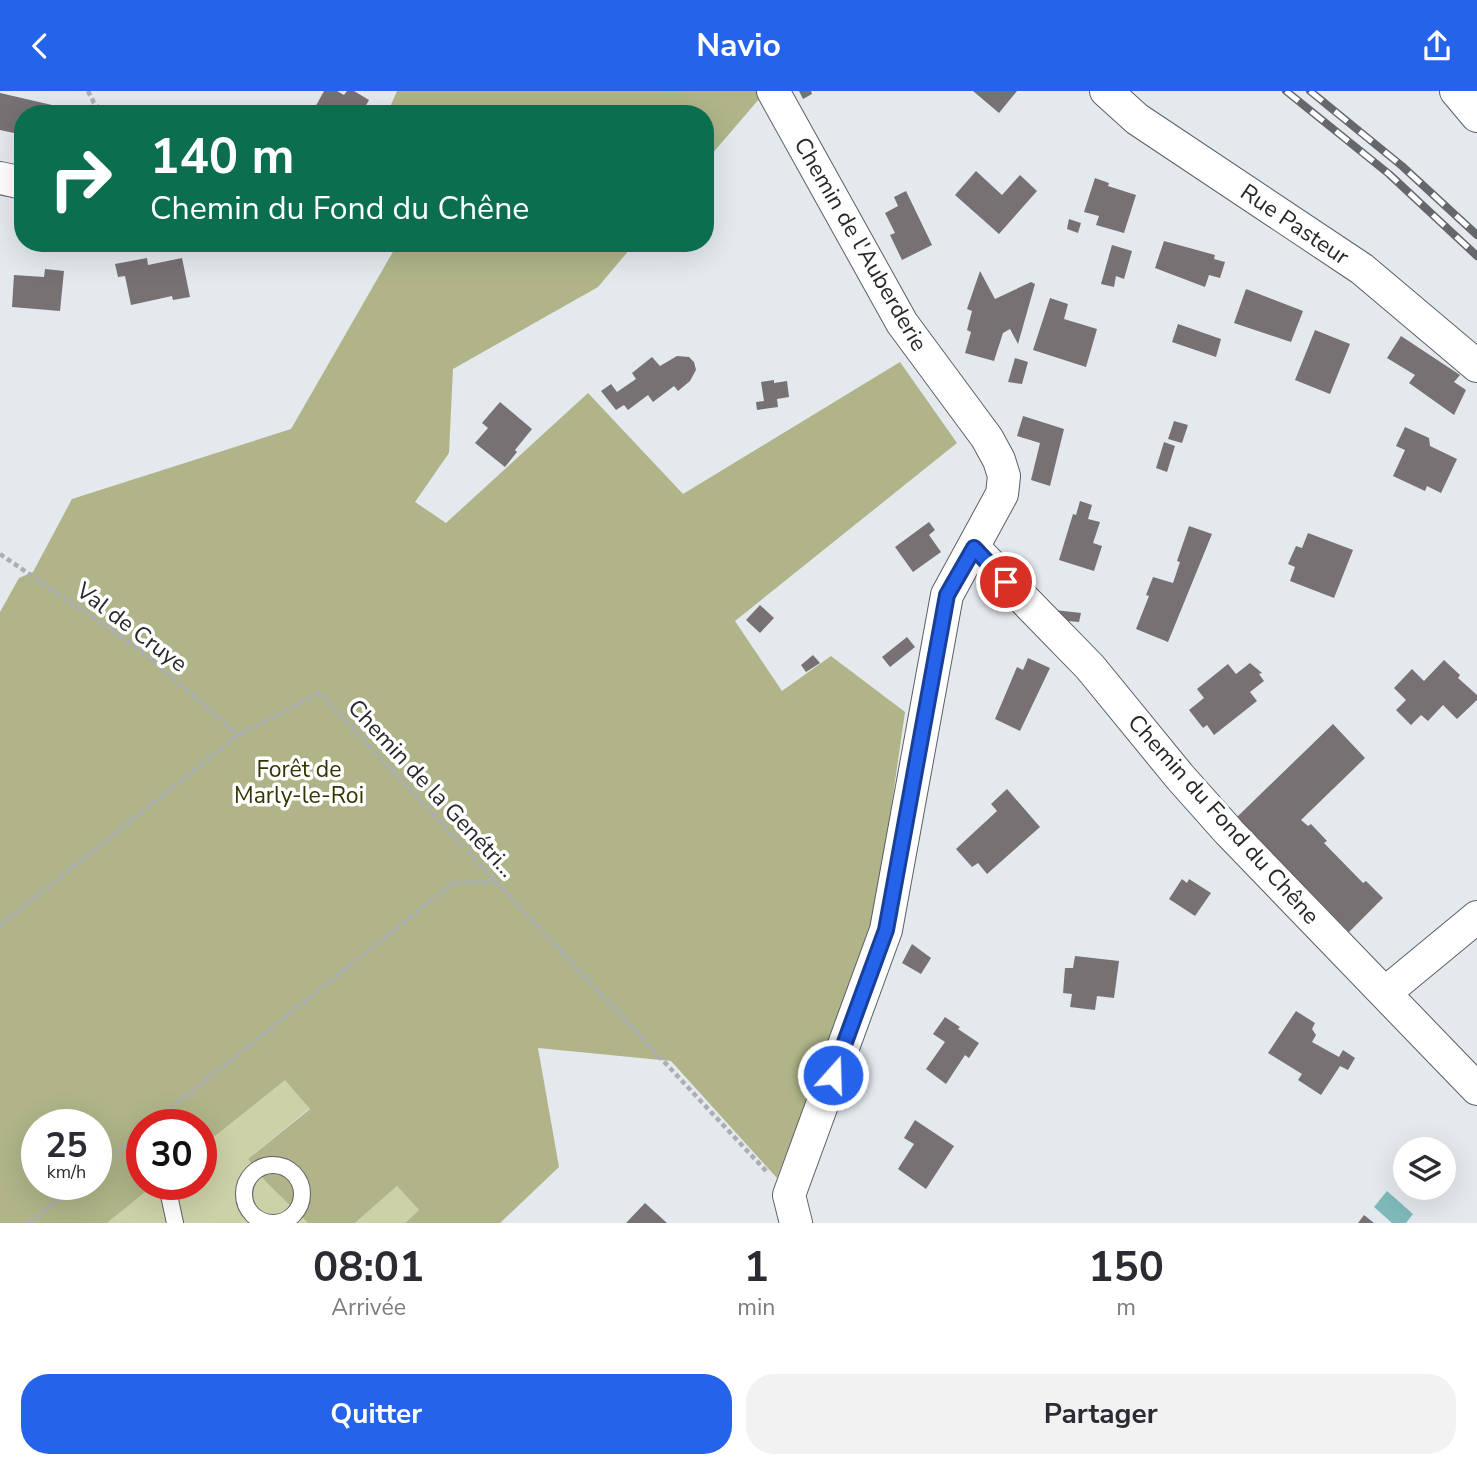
<!DOCTYPE html>
<html lang="fr">
<head>
<meta charset="utf-8">
<style>
  body { margin:0; font-family:"Nunito Sans",sans-serif; background:#f2f2f3; color:#2b2b33; height:100vh; display:flex; flex-direction:column; font-size:26px; white-space:nowrap }
  * { box-sizing:border-box; margin:0 }
  p { font-size:23px; color:#7c7c81 }
  .icon { flex:none; width:38px; height:38px; fill:none; stroke:currentColor; stroke-width:2; stroke-linecap:round; stroke-linejoin:round }
  .map { position:relative; height:1132px; overflow:hidden }
  .panel { display:flex; flex-direction:column; background:#fff; flex:1 }
  .panel>* { flex:none }
  .guide { position:absolute; left:14px; top:14px; width:700px; height:147px; border-radius:28px; box-shadow:0 7px 28px #0002; background:#0b6e4f; color:#fff; overflow:hidden }
  .controls { position:absolute; left:1393px; top:1046px; display:grid; gap:14px }
  .controls a { display:grid; place-items:center; width:63px; height:63px; border-radius:50%; background:#fff; box-shadow:0 7px 28px #0002; font-size:35px }
  .speed { position:absolute; left:21px; top:1018px; display:flex; gap:14px; font-size:35px; font-weight:700; text-align:center }
  .speed>* { display:grid; place-content:center; width:91px; height:91px; border-radius:50%; background:#fff; box-shadow:0 7px 28px #0002; line-height:1 }
  .speed small { font-size:18px; font-weight:400 }
  .speed .limit { border:10px solid #d22; background:#fff; color:#111 }
  .pin { position:absolute; display:grid; place-items:center; width:60px; height:60px; color:#fff; margin:-30px; border:4px solid #fff; border-radius:50%; box-shadow:0 2px 7px #0007 }
  .me { position:absolute; width:77px; margin:-38px; rotate:20deg; stroke-linejoin:round; filter:drop-shadow(0 0 5px #0008) }
  .turn { display:flex; align-items:center; gap:24px; height:147px; padding:0 21px; font-size:32px }
  .turn .icon { width:91px; height:91px; stroke-width:2.5 }
  .turn b { display:block; font-size:49px; line-height:60px }
  .eta { display:flex; justify-content:space-evenly; align-items:center; height:119px; text-align:center }
  .eta b { font-size:42px; font-weight:700; line-height:49px }
  .button { display:flex; gap:14px; margin-top:auto; padding:14px 21px }
  .button a { flex:1; height:80px; border-radius:28px; background:#2563eb; color:#fff; font-size:28px; font-weight:700; line-height:80px; text-align:center }
  .button a+a { background:#f2f2f3; color:#2b2b33 }
  header { display:flex; justify-content:space-between; align-items:center; height:91px; padding:0 21px; background:#2563eb; color:#fff; font-size:32px; font-weight:700 }
  .map>svg:first-child { display:block }
</style>
</head>
<body>
<header><svg class="icon" aria-label="back" viewBox="0 0 24 24"><path d="M15 5l-7 7 7 7"/></svg>Navio<svg class="icon" aria-label="share" viewBox="0 0 24 24"><path d="M12 15V3M7 8l5-5 5 5M5 13v7h14v-7"/></svg></header>
<div class="map">
<svg width="1477" height="1132" viewBox="0 0 1477 1132">
  <rect width="100%" height="100%" fill="#e4e9ee"/>
  <path fill="#cdd1a8" d="M285 988 310 1017 248 1068 266 1091 308 1132H107L154 1094H201V1056Z
    M397 1095 419 1119 405 1132H355Z"/>
  <path fill="#b0b488" fill-rule="evenodd" d="M397 0H766L705 71V23H387Z
    M398 152H635L598 196 453 278 449 362 415 411 446 432 588 302 683 403 900 271 957 352 735 530 782 600 831 565 905 621 874 836 777 1087 671 970 538 957 559 1076 500 1132H405L419 1119 397 1095 355 1132H308L266 1091 248 1068 310 1018 285 989 201 1056V1034H142V1094H154L107 1132H0V521L19 487 33 481 72 408 291 338ZM37 1034H96V1094H37Z"/>
  <path fill="#7fb9ba" d="M1387 1100 1413 1123 1406 1132H1392L1374 1116Z"/>
  <path fill="#777174" d="M324 0H337L344 4 347 0H354L369 9 361 23H318L313 20Z
    M799 0H811L812 3 803 8Z
    M973 0H1017L999 22Z
    M0 2 52 14 49 23H23V44L0 39Z
    M976 80 1002 104 1020 84 1037 100 999 143 955 104Z
    M1095 87 1109 92 1108 95 1136 104 1124 142 1096 134 1099 125 1084 121Z
    M906 100 932 154 902 169 890 144 895 142 885 122 898 115 894 106Z
    M1069 128 1081 132 1078 142 1067 138Z
    M1164 150 1215 164 1214 168 1225 171 1220 187 1209 184 1205 196 1155 177Z
    M1112 154 1132 160 1124 188 1116 185 1114 196 1101 193Z
    M147 167 148 174 182 167 190 206 173 209 172 205 131 214 125 185 118 186 115 173Z
    M45 178 64 180 60 220 12 216 14 184 44 186Z
    M980 180 995 208 1031 191 1035 193 1018 253 1010 238 1003 242 994 270 965 262 971 241 967 239 972 220 967 218Z
    M1246 198 1303 220 1291 251 1234 232Z
    M1050 207 1068 213 1064 228 1097 238 1086 276 1033 259Z
    M1178 233 1221 248 1216 266 1172 251Z
    M1315 239 1350 253 1330 303 1295 289Z
    M1401 245 1460 284 1454 291 1466 299 1454 324 1409 292 1415 284 1387 267Z
    M677 265 689 266 694 271 696 279 690 290 678 300 674 295 653 311 648 304 628 319 624 314 616 319 601 300 611 293 617 301 636 288 632 282 652 266 660 275Z
    M1015 267 1028 271 1022 293 1008 291Z
    M774 289V292L787 290 789 306 777 308 778 316 757 319 756 311 764 310 761 291Z
    M500 311 532 338 515 359 517 361 505 376 475 352 488 337 482 332Z
    M1023 325 1064 338 1050 395 1031 389 1040 352 1017 345Z
    M1174 330 1188 334 1182 352 1168 348Z
    M1405 336 1429 347 1430 355 1457 368 1441 402 1427 395 1425 400 1393 385 1405 359 1396 355Z
    M1164 351 1175 355 1167 381 1156 377Z
    M1080 410 1092 414 1088 428 1100 431 1093 452 1102 455 1094 480 1059 469 1073 423 1076 424Z
    M929 431 935 439 929 444 941 461 913 481 895 456Z
    M1189 435 1212 443 1168 551 1136 538 1149 505 1146 504 1153 486 1173 492 1180 471 1177 470Z
    M1308 442 1353 459 1334 507 1290 490 1295 476 1288 473 1296 455 1302 457Z
    M760 514 774 527 760 542 746 529Z
    M1055 519 1081 522 1079 531 1055 529Z
    M907 546 915 556 890 576 882 566Z
    M813 564 820 572 806 581 801 574Z
    M1028 567 1050 577 1020 640 995 628 1017 576 1023 579Z
    M1444 569 1460 584 1458 587 1477 604V609L1457 628 1443 614 1428 630 1421 624 1411 634 1396 619 1406 609 1394 597 1412 578 1424 590Z
    M1250 572 1262 582 1259 583 1264 590 1250 601 1257 610 1214 644 1207 634 1203 637 1189 619 1204 607 1197 598 1228 573 1236 583Z
    M1333 633 1365 667 1301 729 1308 735 1311 733 1327 750 1324 752 1363 792 1366 790 1383 807 1349 841 1237 726Z
    M1007 698 1040 736 987 783 978 772 972 776 956 758 997 720 991 713Z
    M1182 788 1187 792 1189 788 1211 802 1195 825 1169 808Z
    M912 853 931 867 921 883 902 872Z
    M1075 865 1119 870 1114 907 1097 905 1095 919 1070 916 1072 903 1063 902 1065 877H1073Z
    M1296 920 1315 932 1312 938 1316 944 1312 951 1339 966 1343 959 1355 967 1348 979 1340 975 1321 1004 1298 989 1302 983 1268 962Z
    M945 926 960 936 958 938 979 952 969 967 965 964 946 993 926 978 945 951 933 943Z
    M915 1029 954 1055 926 1098 898 1078 914 1053 904 1047Z
    M645 1112 667 1132H626Z
    M1364 1124 1374 1132H1358Z"/>
  <g fill="none" stroke-linecap="round" stroke-linejoin="round">
    <defs>
      <path id="service" d="M244 1103a29 29 0 1 1 58 0a29 29 0 1 1-58 0Z
        M169 1104 175 1132"/>
      <path id="minor" d="M773 0 902 232 987 347 999 369 1004 385 1002 403 947 504 886 839 789 1104 796 1132
        M1106 0 1137 28 1362 178 1477 275
        M1456 0 1477 25
        M0 87 23 92
        M974 457 1090 576 1180 686 1229 741 1477 998
        M1385 902 1477 826"/>
    </defs>
    <use href="#service" stroke="#5b5f64" stroke-width="18"/>
    <use href="#minor" stroke="#5b5f64" stroke-width="34"/>
    <path stroke="#abafb3" stroke-width="4.5" stroke-dasharray="5 3.5" stroke-linecap="butt" d="M88 0 94 12 105 23
      M0 463 143 561 238 644
      M0 834 238 644 320 602 767 1081
      M150 1034 453 792 495 791
      M96 1078 142 1041
      M29 1132 76 1094"/>
    <use href="#service" stroke="#fff" stroke-width="16"/>
    <use href="#minor" stroke="#fff" stroke-width="32"/>
    <defs>
      <path id="rail" d="M1286 0 1389 83 1477 165
        M1310 0 1402 75 1477 144"/>
    </defs>
    <use href="#rail" stroke="#65676a" stroke-width="8"/>
    <use href="#rail" stroke="#fff" stroke-width="5" stroke-dasharray="16" stroke-linecap="butt"/>
  </g>
  <g fill="none" stroke-linecap="round" stroke-linejoin="round">
    <defs>
      <path id="route" d="M833 984 886 839 947 504 974 457 1006 491"/>
    </defs>
    <use href="#route" stroke="#184099" stroke-width="18"/>
    <use href="#route" stroke="#2563eb" stroke-width="12"/>
  </g>
  <g text-anchor="middle" stroke-width="7" stroke-linejoin="round" paint-order="stroke">
    <g font-size="23" fill="#27282a" stroke="#fff">
      <text transform="translate(1295 133) rotate(34)" y="8">Rue Pasteur</text>
      <text transform="translate(861 153) rotate(60)" y="8">Chemin de l'Auberderie</text>
      <text transform="translate(132 536) rotate(37)" y="8">Val de Cruye</text>
      <text transform="translate(432 697) rotate(47)" y="8">Chemin de la Genétri...</text>
      <text transform="translate(1224 728) rotate(48)" y="8">Chemin du Fond du Chêne</text>
    </g>
    <g font-size="23" fill="#343500" stroke="#fff">
      <text x="299" y="686">Forêt de<tspan x="299" dy="26">Marly-le-Roi</tspan></text>
    </g>
  </g>
</svg>
<div class="controls">
<a><svg class="icon" aria-label="layers" viewBox="0 0 24 24"><path d="M12 4l9 5-9 5-9-5zM3 14l9 5 9-5"/></svg></a>
</div>
<div class="speed"><div>25<small>km/h</small></div><div class="limit">30</div></div>
<div class="pin" style="left:1006px;top:491px;background:#d93025"><svg class="icon" aria-label="arrive" viewBox="0 0 24 24"><path d="M6 21V4h12l-3 4 3 4H6"/></svg></div>
<svg class="me" style="left:833px;top:984px" viewBox="-20 -20 40 40"><circle r="17" fill="#2563eb" stroke="#fff" stroke-width="3"/><path d="M0-11L8 9 0 5-8 9z" fill="#fff"/></svg>
<div class="guide">
<div class="turn"><svg class="icon" aria-label="right" viewBox="0 0 24 24"><path d="M7 20v-9h11M14 6l5 5-5 5"/></svg><div><b>140 m</b>Chemin du Fond du Chêne</div></div>
</div>
</div>
<section class="panel">
<div class="eta">
<div><b>08:01</b><p>Arrivée</p></div>
<div><b>1</b><p>min</p></div>
<div><b>150</b><p>m</p></div>
</div>
<div class="button"><a>Quitter</a><a>Partager</a></div>
</section>
</body>
</html>
